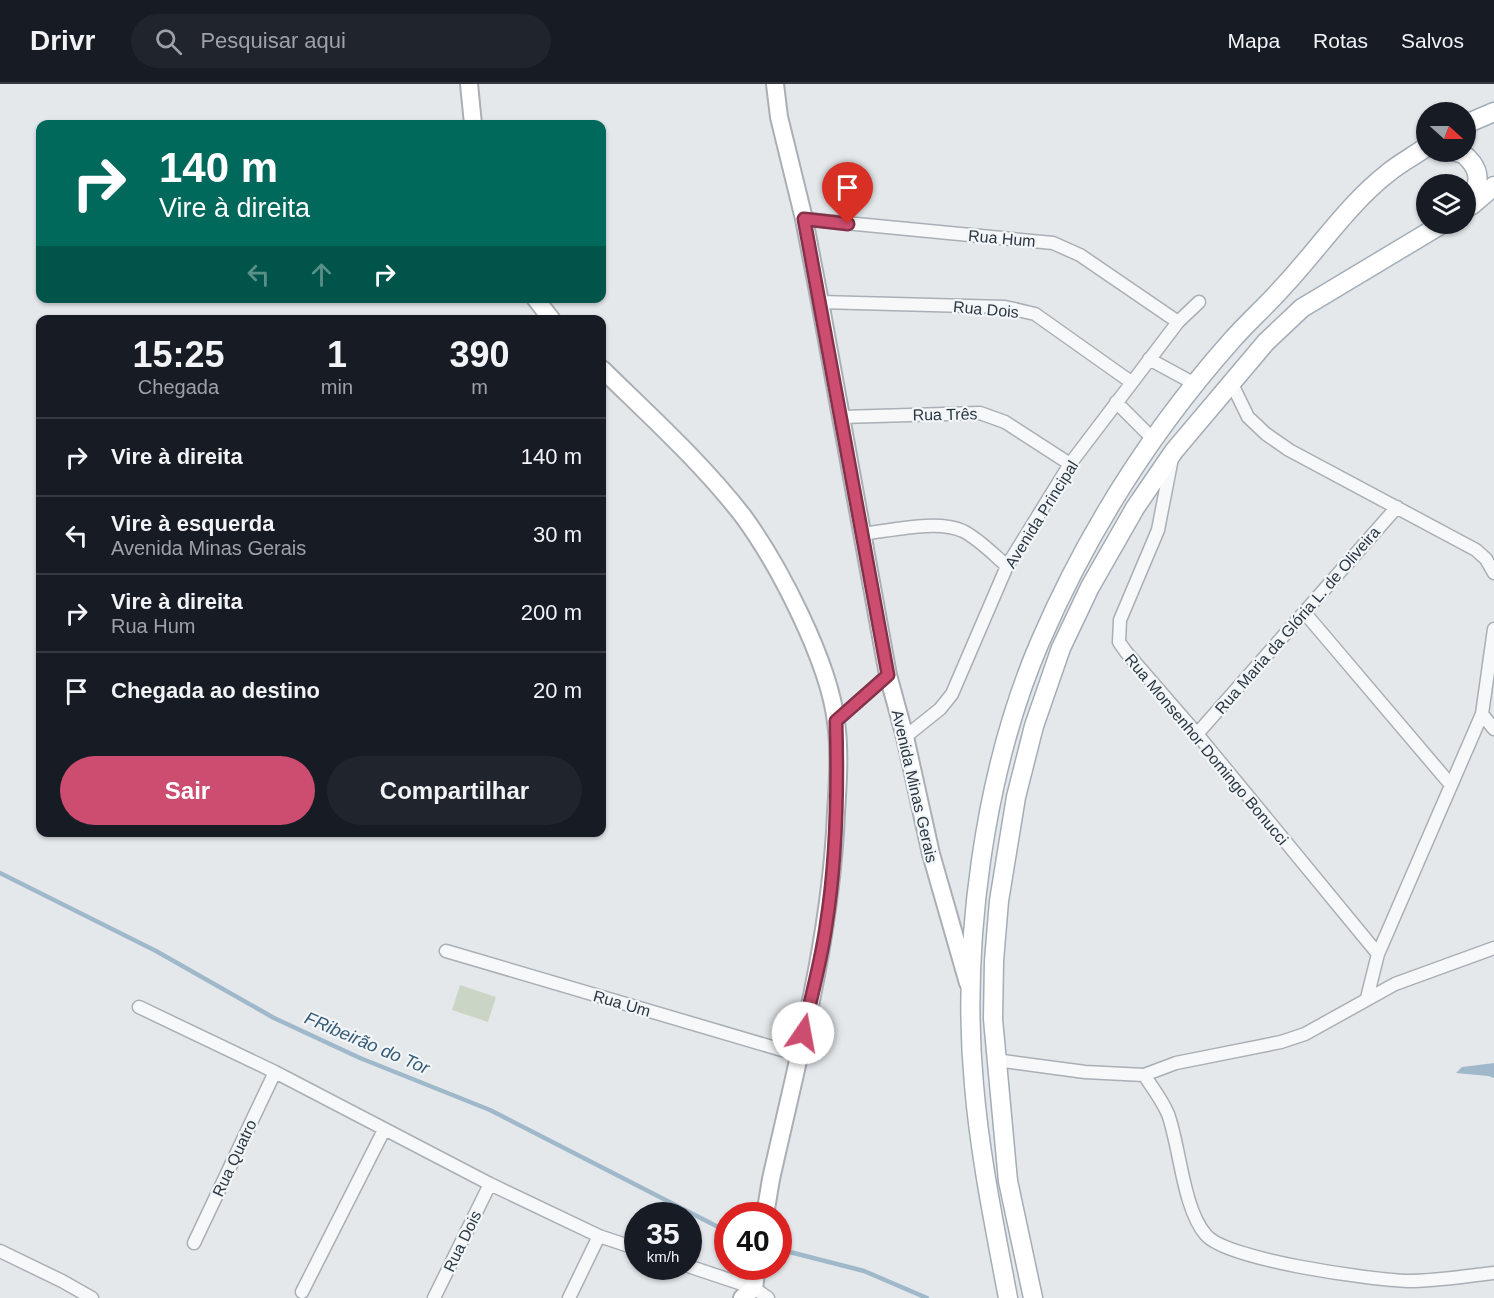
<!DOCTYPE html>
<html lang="pt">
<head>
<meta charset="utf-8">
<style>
  body { margin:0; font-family:Helvetica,sans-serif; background:#20242c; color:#f1f3f6; height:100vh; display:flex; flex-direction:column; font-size:22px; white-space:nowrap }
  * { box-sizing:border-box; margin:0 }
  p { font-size:20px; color:#9ea1a6 }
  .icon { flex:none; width:33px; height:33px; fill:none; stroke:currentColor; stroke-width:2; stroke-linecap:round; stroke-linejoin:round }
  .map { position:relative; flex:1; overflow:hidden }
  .sheet { position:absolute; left:36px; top:231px; width:570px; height:522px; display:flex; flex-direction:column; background:#171b24; border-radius:12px; box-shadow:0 2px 4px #0004 }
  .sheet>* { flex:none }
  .guide { position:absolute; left:36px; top:36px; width:570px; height:183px; border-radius:12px; box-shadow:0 2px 4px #0004; background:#00695c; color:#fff; overflow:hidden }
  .needle { width:39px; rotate:111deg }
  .buttons { position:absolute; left:1416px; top:18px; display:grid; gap:12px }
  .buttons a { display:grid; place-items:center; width:60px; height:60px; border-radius:50%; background:#171b24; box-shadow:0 2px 4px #0004; font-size:30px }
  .speed { position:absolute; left:624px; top:1118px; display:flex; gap:12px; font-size:30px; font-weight:700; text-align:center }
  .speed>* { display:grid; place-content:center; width:78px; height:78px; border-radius:50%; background:#171b24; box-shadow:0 2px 4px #0004; line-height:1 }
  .speed small { font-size:15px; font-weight:400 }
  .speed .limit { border:9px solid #d22; background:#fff; color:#111 }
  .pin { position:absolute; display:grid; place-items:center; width:51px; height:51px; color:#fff; margin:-62px -26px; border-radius:50% 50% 50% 0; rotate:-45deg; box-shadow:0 0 6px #0007 }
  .pin .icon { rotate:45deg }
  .me { position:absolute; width:66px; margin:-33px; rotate:12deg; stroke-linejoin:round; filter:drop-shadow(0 0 4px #0008) }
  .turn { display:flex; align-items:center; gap:21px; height:126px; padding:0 24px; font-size:27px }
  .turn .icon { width:78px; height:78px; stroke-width:2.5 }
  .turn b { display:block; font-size:42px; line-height:51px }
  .lanes { display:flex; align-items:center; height:57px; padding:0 24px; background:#0003; justify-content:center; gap:30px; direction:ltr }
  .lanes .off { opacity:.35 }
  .eta { display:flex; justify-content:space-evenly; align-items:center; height:102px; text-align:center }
  .eta b { font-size:36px; font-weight:600; line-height:42px }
  .cta { display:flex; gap:12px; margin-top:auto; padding:12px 24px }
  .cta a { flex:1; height:69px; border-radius:36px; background:#cc4d70; color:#fff; font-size:24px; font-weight:600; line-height:69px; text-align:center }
  .cta a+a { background:#20242c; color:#f1f3f6 }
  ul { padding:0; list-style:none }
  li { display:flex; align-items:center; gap:18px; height:78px; padding:0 24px; border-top:2px solid #363941 }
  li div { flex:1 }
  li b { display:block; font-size:22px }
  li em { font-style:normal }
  header { display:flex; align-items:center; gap:36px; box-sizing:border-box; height:84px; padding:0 30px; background:#171b24; border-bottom:2px solid #363941 }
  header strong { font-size:28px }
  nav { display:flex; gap:33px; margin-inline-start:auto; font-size:21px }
  .search { width:420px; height:54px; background:#20242c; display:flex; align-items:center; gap:15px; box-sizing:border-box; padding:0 21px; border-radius:33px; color:#9ea1a6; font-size:22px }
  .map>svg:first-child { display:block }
</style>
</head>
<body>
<header>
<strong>Drivr</strong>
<div class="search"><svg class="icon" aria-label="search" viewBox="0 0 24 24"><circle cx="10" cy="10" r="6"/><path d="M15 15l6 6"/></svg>Pesquisar aqui</div>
<nav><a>Mapa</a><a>Rotas</a><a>Salvos</a></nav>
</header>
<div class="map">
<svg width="1494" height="1214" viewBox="0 0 1494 1214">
  <rect width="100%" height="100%" fill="#e4e8eb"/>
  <path fill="#cbd5c5" d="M460 901 496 913 488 938 452 926Z"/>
  <path fill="#a0b9ca" d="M1494 979V994L1488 992 1456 989 1462 983Z"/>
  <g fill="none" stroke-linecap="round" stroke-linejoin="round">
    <path stroke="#a0b9ca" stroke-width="4.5" d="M0 789 156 867 274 934 360 974 490 1026 728 1148
      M778 1165 864 1187 927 1214"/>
    <defs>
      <path id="street" d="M804 135 1053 159 1080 171 1178 238
        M820 218 1005 223 1035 230 1131 298
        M1149 275 1195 300
        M1231 298 1248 333 1266 350 1289 366 1476 466 1486 475 1494 489
        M1116 318 1154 356
        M841 333 980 329 1005 338 1070 380
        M1172 374 1158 446 1120 536 1119 558 1126 568 1197 650 1378 870
        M861 450C890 447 937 435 963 447 979 455 993 470 1007 482
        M1304 528 1451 701
        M1482 630 1494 645
        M836 637 888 591
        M1197 650 1397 423
        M905 653 940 625 952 610 1007 482 1070 380 1178 238 1199 218
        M446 867 799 971
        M1367 914 1378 870 1482 630 1494 545
        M139 923 275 988 490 1100 599 1152 638 1165
        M996 976 1085 988 1144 991 1176 979 1281 958 1305 950 1395 900 1494 864
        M1144 991C1152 1003 1162 1016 1168 1030 1180 1063 1183 1125 1206 1151 1227 1176 1372 1196 1408 1197 1437 1197 1465 1192 1494 1189
        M194 1159 275 988
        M0 1167 62 1197 92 1214
        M688 1182 754 1204 768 1214
        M302 1208 384 1046
        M434 1214 490 1100
        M569 1214 599 1152"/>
      <path id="secondary" d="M469 0 473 40
        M775 0 779 33 804 135 820 218 888 591 905 653 931 770 968 899
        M535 214 552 236
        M602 285C650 332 701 378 743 432 779 481 829 578 836 638 840 667 838 699 836 729 831 853 798 974 771 1095L765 1131
        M742 1214 754 1204 757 1182"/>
      <path id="primary" d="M1466 40 1494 28
        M1456 68C1464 69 1467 73 1472 79 1484 95 1474 109 1466 125
        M1472 121 1494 102
        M1008 1214C995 1144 980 1073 974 1001 961 861 984 688 1040 558 1087 449 1153 345 1232 256 1248 238 1266 222 1282 204 1317 167 1348 120 1388 89 1400 79 1414 72 1426 63
        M1033 1214 1008 1097 993 935 994 877 999 817 1016 713 1034 642 1061 564 1090 503 1135 424 1174 367 1266 258 1302 224 1442 140"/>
    </defs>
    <use href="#street" stroke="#a9afb5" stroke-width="15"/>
    <use href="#secondary" stroke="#a9afb5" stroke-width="20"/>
    <use href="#primary" stroke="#a3adb7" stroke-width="21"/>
    <use href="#street" stroke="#f6f8f9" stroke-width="12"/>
    <use href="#secondary" stroke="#fff" stroke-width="16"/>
    <use href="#primary" stroke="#fff" stroke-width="18"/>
  </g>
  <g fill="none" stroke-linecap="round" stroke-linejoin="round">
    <defs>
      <path id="route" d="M803 949C811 914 821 878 826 842 837 774 838 705 836 637L888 591 804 135 848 140"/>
    </defs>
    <use href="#route" stroke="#853249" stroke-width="15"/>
    <use href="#route" stroke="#cc4d70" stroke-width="10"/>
  </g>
  <g text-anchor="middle" stroke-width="4.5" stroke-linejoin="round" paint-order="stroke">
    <g font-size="16" fill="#2b3743" stroke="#f3f6f8">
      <text transform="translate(1002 154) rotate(5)" y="6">Rua Hum</text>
      <text transform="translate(986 225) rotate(5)" y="6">Rua Dois</text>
      <text transform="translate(945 330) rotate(-1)" y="6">Rua Três</text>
      <text transform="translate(1041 430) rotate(-58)" y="6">Avenida Principal</text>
      <text transform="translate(1297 536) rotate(-49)" y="6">Rua Maria da Glória L. de Oliveira</text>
      <text transform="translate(1207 665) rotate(50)" y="6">Rua Monsenhor Domingo Bonucci</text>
      <text transform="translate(915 702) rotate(77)" y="6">Avenida Minas Gerais</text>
      <text transform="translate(622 919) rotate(16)" y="6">Rua Um</text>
      <text transform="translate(234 1074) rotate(-65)" y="6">Rua Quatro</text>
      <text transform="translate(462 1157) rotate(-64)" y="6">Rua Dois</text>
    </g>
    <g font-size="18" font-style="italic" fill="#365b77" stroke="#f3f6f8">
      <text transform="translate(367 959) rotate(23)" y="6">FRibeirão do Tor</text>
    </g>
  </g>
</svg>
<div class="buttons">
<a><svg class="needle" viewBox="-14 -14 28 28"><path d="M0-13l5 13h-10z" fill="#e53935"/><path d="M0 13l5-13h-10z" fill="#9ea1a6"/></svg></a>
<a><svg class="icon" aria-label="layers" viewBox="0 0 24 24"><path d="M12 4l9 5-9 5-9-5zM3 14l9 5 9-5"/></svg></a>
</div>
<div class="speed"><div>35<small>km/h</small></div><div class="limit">40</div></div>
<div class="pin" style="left:848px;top:140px;background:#d93025"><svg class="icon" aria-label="arrive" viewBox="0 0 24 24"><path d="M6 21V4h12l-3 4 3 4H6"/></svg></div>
<svg class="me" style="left:803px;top:949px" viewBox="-20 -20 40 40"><circle r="19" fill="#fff"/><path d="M0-13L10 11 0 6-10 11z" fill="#cc4d70"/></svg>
<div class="guide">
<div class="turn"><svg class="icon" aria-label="right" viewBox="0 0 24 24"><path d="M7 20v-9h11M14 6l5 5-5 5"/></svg><div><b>140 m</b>Vire à direita</div></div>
<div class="lanes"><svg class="icon off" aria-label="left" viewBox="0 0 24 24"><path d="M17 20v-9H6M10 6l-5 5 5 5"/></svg><svg class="icon off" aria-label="ahead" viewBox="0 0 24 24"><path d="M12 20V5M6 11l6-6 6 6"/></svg><svg class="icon" aria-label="right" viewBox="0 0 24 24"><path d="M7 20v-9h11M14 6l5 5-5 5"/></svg></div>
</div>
<section class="sheet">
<div class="eta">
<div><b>15:25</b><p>Chegada</p></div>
<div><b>1</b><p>min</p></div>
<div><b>390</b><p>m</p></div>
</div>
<ul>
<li><svg class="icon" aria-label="right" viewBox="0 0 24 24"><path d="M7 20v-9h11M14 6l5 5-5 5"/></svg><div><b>Vire à direita</b></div><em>140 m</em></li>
<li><svg class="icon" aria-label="left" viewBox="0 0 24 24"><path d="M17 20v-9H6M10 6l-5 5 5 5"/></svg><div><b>Vire à esquerda</b><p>Avenida Minas Gerais</p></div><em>30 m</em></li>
<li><svg class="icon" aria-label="right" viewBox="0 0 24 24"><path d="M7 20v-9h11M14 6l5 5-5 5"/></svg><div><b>Vire à direita</b><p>Rua Hum</p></div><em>200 m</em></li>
<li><svg class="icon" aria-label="arrive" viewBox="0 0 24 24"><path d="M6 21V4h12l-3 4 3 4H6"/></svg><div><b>Chegada ao destino</b></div><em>20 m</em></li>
</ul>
<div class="cta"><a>Sair</a><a>Compartilhar</a></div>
</section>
</div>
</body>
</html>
